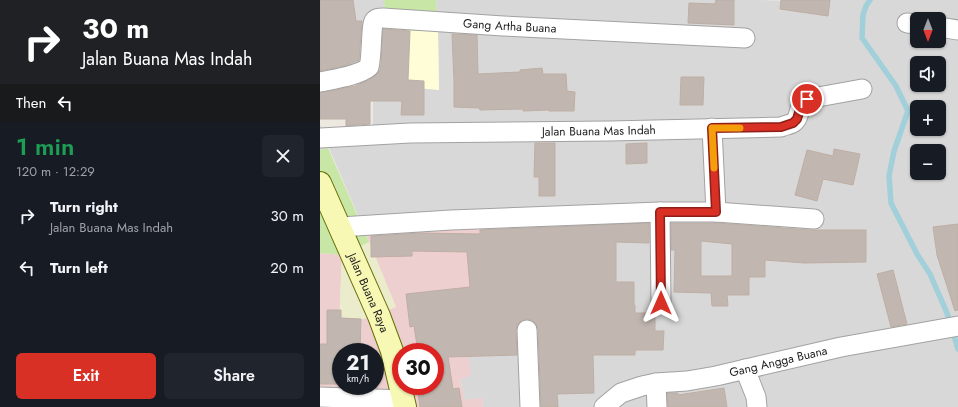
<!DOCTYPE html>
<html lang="en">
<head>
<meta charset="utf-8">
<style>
  body { margin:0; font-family:Jost,sans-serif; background:#20242c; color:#f1f3f6; height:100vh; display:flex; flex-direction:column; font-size:15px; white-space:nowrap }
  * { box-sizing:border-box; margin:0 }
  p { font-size:13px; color:#9ea1a6 }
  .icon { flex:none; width:22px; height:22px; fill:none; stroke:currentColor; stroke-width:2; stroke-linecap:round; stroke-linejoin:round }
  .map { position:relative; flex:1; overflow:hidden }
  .drawer { display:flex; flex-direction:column; background:#171b24; width:320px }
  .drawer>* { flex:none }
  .top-card { background:#202124; color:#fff; overflow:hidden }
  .needle { width:26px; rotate:180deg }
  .buttons { position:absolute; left:590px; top:12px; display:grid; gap:8px }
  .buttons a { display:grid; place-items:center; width:36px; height:36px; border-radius:6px; background:#171b24; box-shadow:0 1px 3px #0004; font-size:20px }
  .speed { position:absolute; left:12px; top:343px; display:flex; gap:8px; font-size:20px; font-weight:700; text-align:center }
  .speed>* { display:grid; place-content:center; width:52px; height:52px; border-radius:50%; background:#171b24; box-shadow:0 1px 3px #0004; line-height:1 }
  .speed small { font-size:10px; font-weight:400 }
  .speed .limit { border:6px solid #d22; background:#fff; color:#111 }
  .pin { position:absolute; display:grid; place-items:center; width:34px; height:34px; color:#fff; margin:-17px; border:2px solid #fff; border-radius:50%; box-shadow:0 1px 4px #0007 }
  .me { position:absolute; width:44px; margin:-22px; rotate:0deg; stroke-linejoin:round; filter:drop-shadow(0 0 3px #0008) }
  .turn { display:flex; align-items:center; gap:14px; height:84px; padding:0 16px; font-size:18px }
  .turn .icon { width:52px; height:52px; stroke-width:2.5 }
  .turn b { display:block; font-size:28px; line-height:34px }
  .then { display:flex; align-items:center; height:38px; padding:0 16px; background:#0003; gap:8px; font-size:15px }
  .round { display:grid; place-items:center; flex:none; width:42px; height:42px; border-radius:6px; background:#20242c }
  .overview { display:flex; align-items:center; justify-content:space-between; height:68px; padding:0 16px }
  h1 { font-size:24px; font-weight:600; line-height:30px; color:#1e9e55 }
  .primary-button { display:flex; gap:8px; margin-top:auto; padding:8px 16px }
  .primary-button a { flex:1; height:46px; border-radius:6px; background:#d93025; color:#fff; font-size:16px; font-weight:600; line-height:46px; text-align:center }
  .primary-button a+a { background:#20242c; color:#f1f3f6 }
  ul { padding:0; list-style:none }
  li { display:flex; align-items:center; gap:12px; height:52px; padding:0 16px }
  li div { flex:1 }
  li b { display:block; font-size:15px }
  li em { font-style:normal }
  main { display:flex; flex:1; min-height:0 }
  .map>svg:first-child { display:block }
</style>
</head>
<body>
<main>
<section class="drawer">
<div class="top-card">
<div class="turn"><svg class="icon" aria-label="right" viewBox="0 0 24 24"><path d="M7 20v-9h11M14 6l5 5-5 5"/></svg><div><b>30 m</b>Jalan Buana Mas Indah</div></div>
<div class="then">Then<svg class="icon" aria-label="left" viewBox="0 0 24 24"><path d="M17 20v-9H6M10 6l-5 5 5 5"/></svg></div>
</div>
<div class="overview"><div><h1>1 min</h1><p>120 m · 12:29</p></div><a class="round"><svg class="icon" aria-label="close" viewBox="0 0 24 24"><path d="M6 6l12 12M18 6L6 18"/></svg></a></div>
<ul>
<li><svg class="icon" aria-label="right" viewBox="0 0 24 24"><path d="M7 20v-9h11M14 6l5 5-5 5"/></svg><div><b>Turn right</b><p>Jalan Buana Mas Indah</p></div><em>30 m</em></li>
<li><svg class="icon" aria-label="left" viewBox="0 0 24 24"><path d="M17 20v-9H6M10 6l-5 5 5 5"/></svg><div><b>Turn left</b></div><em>20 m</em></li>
</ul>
<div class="primary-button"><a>Exit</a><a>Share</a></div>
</section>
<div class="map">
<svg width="638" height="407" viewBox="0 0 638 407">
  <rect width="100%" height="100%" fill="#ede8e0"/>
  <path fill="#d9d8d8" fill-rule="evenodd" d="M0 0H64L66 30 119 90 118 31 116 0H439L467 1V0H638V407H163L162 398 145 401 140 379 44 229 9 148 0 150V124L5 138 53 137V78L0 90ZM597 19H619V41H597ZM597 63H619V85H597ZM597 107H619V129H597ZM597 151H619V173H597Z"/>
  <path fill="#eecfcf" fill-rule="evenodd" d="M179 225 175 334 146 339 151 375 140 380 145 400 162 398 163 407H35L0 405V253L22 255 19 328 76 307 44 229ZM21 352H55V386H21ZM81 352H115V386H81Z"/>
  <path fill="#fefdd8" d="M66 30 118 31 119 90 74 86Z"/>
  <path fill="#ebeccb" d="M49 242 76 307 19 328 22 255Z"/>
  <path fill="#c8e7a6" d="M64 0H116L118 31 66 30Z
    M8 148 49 242 22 255 0 253V150Z"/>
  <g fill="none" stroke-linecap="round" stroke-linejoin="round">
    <path stroke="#a1cfda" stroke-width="5.5" d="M550 0 546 6 543 15 542 38 576 86 588 111 574 151 569 176 571 203 597 254 610 274 627 313 638 349"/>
  </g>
  <path fill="#c1b7b0" stroke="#beaea3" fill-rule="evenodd" d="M0 0H33L36 21H42L39 60 23 66 0 71Z
    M396 0H414V25L368 23 369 3 395 4Z
    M461 0H510L508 16 460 9Z
    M63 29 90 31 88 80 104 81V115H81L82 101H50V124L26 126V119H0V93L35 86 49 80 55 76 60 70 61 65Z
    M132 34 157 35 158 74 200 72V70L222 68 223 74H246L247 91 255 92 254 111H229V110L203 111V109L160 110 159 108 134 107V81Z
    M361 77H384L383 105H360Z
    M215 143H235V196H219V177H214Z
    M327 143V163L306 164V144Z
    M514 149 540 154 533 185 503 179 497 201 475 195 487 150 513 156Z
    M329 223V243L296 242V282H314V305H315V313H335V331H344L343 350H315V355H273L274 393 237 394 238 407H221L218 329 216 324 212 320 206 319 201 321 197 325 196 330 197 355 128 357 133 389 139 388 142 407H100L97 386H115V352H98L94 326 90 327 86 294 150 287 147 252 92 251V256L51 257V236L101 233 160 234V230Z
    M351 223H396L490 230H546V262L484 263 445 260V277H429V295H407L408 306H392L391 293 354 292 355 250H351ZM381 241 412 244V276H381Z
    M638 224V310L635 311 617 255 613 227Z
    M573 270 587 324 571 327 557 274Z
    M7 310H21V318L41 319 40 352H21V384H0V344H7Z
    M404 388 407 407H348L347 393H358V395Z"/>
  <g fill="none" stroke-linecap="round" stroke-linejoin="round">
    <defs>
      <g id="street">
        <path d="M587 23 597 24"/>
        <path d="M619 27 638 30"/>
        <path id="s1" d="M0 82C14 79 38 76 49 67 52 57 51 25 54 21 56 18 59 18 63 18L183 26 425 38"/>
        <path d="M392 128 396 212"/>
        <path id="s2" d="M0 138 90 133 290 131 461 127C465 125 470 125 474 122 481 117 477 106 487 99L542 89"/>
        <path d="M340 212 341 303"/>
        <path d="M20 227 131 220 340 212H396L494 219"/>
        <path d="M207 330 210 407"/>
        <path d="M425 369 436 397 437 407"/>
        <path d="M336 383 337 407"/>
        <path d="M0 397 84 400"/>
        <path id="s3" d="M284 407 301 393 322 386 336 383 367 381 396 376 521 347 638 326"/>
      </g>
      <g id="secondary">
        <path id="s4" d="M0 183 59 316 72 351 85 407"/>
      </g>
    </defs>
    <use href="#street" stroke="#a2a2a2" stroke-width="21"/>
    <use href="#secondary" stroke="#666e06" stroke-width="24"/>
    <use href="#street" stroke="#fff" stroke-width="19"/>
    <use href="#secondary" stroke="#f7f8b3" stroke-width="22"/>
  </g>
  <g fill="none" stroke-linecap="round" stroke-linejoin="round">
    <defs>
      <path id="route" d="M341 303 340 212H396L392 128 461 127 473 123 477 119 482 103 487 99"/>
    </defs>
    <use href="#route" stroke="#8d1f18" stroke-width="10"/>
    <use href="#route" stroke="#d93025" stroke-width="7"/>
    <path stroke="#f59e0b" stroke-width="7" d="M394 168 392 128H420"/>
  </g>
  <g text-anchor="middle" stroke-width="3.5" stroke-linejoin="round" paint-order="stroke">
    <g font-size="12" fill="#1b1b1b" stroke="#fff">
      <text dy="4" stroke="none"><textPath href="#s1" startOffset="235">Gang Artha Buana</textPath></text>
      <text dy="4" stroke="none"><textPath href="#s2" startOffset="279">Jalan Buana Mas Indah</textPath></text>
      <text dy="4" stroke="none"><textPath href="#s4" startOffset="120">Jalan Buana Raya</textPath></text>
      <text dy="4" stroke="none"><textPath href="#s3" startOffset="183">Gang Angga Buana</textPath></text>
    </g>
  </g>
</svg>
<div class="buttons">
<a><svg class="needle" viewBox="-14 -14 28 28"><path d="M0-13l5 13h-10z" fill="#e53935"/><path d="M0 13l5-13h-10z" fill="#9ea1a6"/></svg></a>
<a><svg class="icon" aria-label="sound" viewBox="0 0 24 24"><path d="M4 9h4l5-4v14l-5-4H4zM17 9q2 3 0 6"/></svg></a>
<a>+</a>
<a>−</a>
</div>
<div class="speed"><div>21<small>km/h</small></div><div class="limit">30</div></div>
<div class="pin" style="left:487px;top:99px;background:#d93025"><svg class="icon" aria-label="arrive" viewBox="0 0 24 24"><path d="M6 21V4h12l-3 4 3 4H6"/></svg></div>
<svg class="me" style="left:341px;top:303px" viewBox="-20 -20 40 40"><path d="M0-17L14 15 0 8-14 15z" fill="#d93025" stroke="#fff" stroke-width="4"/></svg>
</div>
</main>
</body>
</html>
